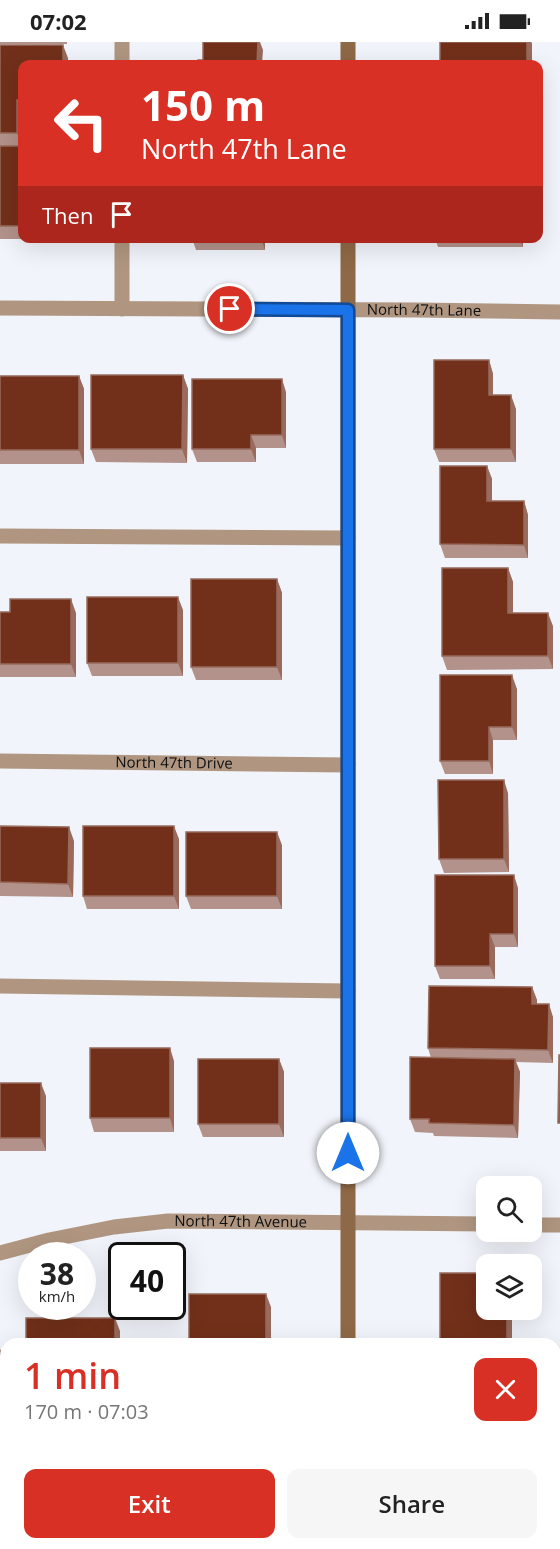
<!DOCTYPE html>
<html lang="en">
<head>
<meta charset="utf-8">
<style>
  body { margin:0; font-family:"Open Sans",sans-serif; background:#f6f6f6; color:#222; height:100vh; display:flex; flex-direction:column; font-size:22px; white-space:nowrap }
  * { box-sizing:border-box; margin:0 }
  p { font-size:20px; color:#767676 }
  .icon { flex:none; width:33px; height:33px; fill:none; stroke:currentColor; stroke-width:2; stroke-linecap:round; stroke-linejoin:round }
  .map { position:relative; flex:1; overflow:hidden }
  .drawer { position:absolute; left:0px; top:1296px; width:561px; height:212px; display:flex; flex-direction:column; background:#fff; border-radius:18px 18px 0 0; box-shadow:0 6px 24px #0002 }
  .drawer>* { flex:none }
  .guide { position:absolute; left:18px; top:18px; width:525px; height:183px; border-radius:12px; box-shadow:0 6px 24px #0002; background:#d93025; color:#fff; overflow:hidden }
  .tools { position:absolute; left:476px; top:1134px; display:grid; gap:12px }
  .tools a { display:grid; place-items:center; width:66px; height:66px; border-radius:12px; background:#fff; box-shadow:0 6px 24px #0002; font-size:30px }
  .speed { position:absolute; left:18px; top:1200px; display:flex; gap:12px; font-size:30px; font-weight:700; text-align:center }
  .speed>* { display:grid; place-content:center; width:78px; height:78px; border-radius:50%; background:#fff; box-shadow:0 6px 24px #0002; line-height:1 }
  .speed small { font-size:15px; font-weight:400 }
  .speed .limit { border:3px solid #111; border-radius:9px; background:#fff; color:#111 }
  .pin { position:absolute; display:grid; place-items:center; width:51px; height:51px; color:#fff; margin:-26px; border:3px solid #fff; border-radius:50%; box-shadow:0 2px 6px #0007 }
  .me { position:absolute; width:66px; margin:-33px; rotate:0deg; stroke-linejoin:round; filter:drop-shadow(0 0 4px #0008) }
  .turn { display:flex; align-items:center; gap:21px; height:126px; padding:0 24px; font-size:27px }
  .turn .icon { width:78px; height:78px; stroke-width:2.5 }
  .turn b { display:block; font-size:42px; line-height:51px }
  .then { display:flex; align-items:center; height:57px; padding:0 24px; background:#0003; gap:12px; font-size:22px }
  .round { display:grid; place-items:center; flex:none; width:63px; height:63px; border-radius:12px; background:#f6f6f6 }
  .head { display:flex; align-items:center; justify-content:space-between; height:102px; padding:0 24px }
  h1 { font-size:36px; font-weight:600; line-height:45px; color:#d93025 }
  .action { display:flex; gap:12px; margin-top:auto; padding:12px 24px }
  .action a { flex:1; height:69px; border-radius:12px; background:#d93025; color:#fff; font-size:24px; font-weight:600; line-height:69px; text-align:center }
  .action a+a { background:#f6f6f6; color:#222 }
  .status { display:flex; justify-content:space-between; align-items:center; height:42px; padding:0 30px; background:#fff; direction:ltr }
  .status svg { height:16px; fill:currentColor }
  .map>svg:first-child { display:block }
</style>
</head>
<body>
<div class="status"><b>07:02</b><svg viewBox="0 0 49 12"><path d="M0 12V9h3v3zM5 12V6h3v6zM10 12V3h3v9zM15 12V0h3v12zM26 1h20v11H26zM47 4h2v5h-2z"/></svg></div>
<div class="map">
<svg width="560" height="1507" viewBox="0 0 560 1507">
  <rect width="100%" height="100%" fill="#f1f4fa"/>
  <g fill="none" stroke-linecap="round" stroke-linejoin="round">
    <path stroke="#b09680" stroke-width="15" d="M122 0V22
      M122 196V267
      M0 494 348 496
      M0 944 348 949"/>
    <g stroke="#b09680" stroke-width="15">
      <path id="s1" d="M0 266 416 268 560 270"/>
      <path id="s2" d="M0 719 348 723"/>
      <path d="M531 1183H560"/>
      <path id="s3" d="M0 1211 49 1198 114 1185 168 1179 486 1182"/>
    </g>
    <path stroke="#8e6947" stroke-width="15" d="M348 22V0
      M348 1302V196
      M348 1502V1507"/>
  </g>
  <path fill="#b2928a" d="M0 0H67V2H0Z
    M532 1V22H440Z
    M0 3 68 16V22H22V104H0Z
    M0 104H22V196L47 197H0Z
    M192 196H265V208H196Z
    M435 196H523V205H438Z
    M489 318 493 332V353L516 367V420H439L434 407Z
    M183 333 188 347 187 421 96 420 91 407Z
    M0 334H79L84 347V422H0Z
    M286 350V406H256V420H197L192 407Z
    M487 424 492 437V459H524L528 473V516H445L440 502Z
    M508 526 513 540V571L553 584V627L447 628 442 614Z
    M277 537 282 551V638H196L191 625Z
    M183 568V634H92L87 621Z
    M0 570 76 571V635H0Z
    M517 647V698H493V732H445L440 719Z
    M508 751 509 830 444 831 439 817Z
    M0 784 74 799 73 855 0 854Z
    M179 797V867H87L83 854Z
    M282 803V867H191L186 854Z
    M518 846V905H495V937H440L435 924Z
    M532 945 537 958V962L553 975V1021L516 1020 520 1030 518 1096 434 1094 433 1091 415 1090 410 1077 431 1016 428 1006Z
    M279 1017 284 1030V1095H203L198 1082Z
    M174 1019V1090H94L90 1076Z
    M0 1041 46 1054V1109H0Z
    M0 1307 5 1320V1393H0Z"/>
  <path fill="#986b5d" d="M258 0H260L263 8 262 22H257Z
    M527 0H531L532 1V22H527Z
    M63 3 68 16V22H63Z
    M17 58 22 72V104L17 91Z
    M261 196H265V208Z
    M520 196H523V205Z
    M489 318 493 332V367L489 353Z
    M183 333 188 347 187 421 182 407Z
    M79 334 84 347V422L79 408Z
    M282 337 286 350V406L282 393Z
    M511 353 516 367V420L511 407Z
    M251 393 256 406V420L251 407Z
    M487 424 492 437V473L487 459Z
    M524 459 528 473V516L524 503Z
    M508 526 513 540V585L508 571Z
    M277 537 282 551V638L277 625Z
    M178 555 183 568V634L178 621Z
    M71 557 76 571V635L71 622Z
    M548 571 553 584V627L548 614Z
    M512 633 517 647V698L512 685Z
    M489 685 493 698V732L489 719Z
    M504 738 508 751 509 830 504 817Z
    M174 784 179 797V867L174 854Z
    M69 785 74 799 73 855 68 842Z
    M277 790 282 803V867L277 854Z
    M514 833 518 846V905L514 892Z
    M490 892 495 905V937L490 924Z
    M532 945 537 958V975L532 962Z
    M549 962 553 975V1021L548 1008Z
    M170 1006 174 1019V1090L170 1076Z
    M279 1017 284 1030V1095L279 1082Z
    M515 1017 520 1030 518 1096 514 1083Z
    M41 1041 46 1054V1109L41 1096Z
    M266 1252 271 1265V1302H266Z
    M507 1268H512V1302H507Z
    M115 1276 120 1289V1302H115Z
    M0 1307 5 1320V1393L0 1380Z
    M494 1502H496L498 1507H494Z"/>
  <path fill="#72301a" stroke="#986b5d" stroke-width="1.5" d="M203 0H258L257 22H198V18H203Z
    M440 0H527V22H440Z
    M0 3H63V22H22V58H17V91H0Z
    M0 104H22V184H0Z
    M434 318H489V353H511V407H434Z
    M91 333H183L182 407H91Z
    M0 334H79V408H0Z
    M192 337H282V393H251V407H192Z
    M440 424H487V459H524V503L440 502Z
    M442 526H508V571H548V614H442Z
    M191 537H277V625H191Z
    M87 555H178V621H87Z
    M10 557H71V622H0V570H10Z
    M440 633H512V685H489V719H440Z
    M438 738H504V817H439Z
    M0 784 69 785 68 842 0 840Z
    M83 784H174V854H83Z
    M186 790H277V854H186Z
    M435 833H514V892H490V924H435Z
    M429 944 532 945V962H549L548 1008 428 1006Z
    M90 1006H170V1076H90Z
    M559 1013H560V1081H558Z
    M410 1015 515 1017 514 1083 429 1081V1077H410Z
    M198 1017H279V1082H198Z
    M0 1041H41V1096H0Z
    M440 1231H486V1268H507V1302H440Z
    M189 1252H266V1302H189Z
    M26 1276H115V1302H26Z
    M442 1502H494V1507H442Z"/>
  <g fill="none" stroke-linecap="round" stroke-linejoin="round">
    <defs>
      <path id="route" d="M230 267 348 268V1111"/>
    </defs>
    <use href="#route" stroke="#114b97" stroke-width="15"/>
    <use href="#route" stroke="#1a73e8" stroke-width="10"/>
  </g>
  <g text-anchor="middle" stroke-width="6" stroke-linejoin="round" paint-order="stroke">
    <g font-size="15" fill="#0e0f11" stroke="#fff">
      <text dy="5" stroke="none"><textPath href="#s1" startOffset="424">North 47th Lane</textPath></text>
      <text dy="5" stroke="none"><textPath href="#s2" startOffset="174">North 47th Drive</textPath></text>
      <text dy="5" stroke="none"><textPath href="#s3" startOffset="244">North 47th Avenue</textPath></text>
    </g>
  </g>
</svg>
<div class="tools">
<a><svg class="icon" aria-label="search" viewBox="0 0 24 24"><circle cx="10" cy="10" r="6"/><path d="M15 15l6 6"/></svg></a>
<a><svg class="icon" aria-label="layers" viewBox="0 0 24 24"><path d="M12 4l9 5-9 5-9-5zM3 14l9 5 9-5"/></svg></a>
</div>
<div class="speed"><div>38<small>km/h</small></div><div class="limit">40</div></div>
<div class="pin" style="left:230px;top:267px;background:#d93025"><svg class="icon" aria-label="arrive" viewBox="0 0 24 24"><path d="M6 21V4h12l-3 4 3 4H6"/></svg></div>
<svg class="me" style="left:348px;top:1111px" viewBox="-20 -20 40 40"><circle r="19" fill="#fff"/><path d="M0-13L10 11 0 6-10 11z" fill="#1a73e8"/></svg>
<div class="guide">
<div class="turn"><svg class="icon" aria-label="left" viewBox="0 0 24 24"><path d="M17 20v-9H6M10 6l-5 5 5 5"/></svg><div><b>150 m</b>North 47th Lane</div></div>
<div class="then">Then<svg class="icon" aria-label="arrive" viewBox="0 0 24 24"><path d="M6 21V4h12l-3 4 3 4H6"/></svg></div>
</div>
<section class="drawer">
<div class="head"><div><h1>1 min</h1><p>170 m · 07:03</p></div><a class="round" style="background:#d93025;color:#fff"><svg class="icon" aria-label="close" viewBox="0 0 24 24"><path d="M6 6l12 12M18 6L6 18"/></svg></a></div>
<div class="action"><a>Exit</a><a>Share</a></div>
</section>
</div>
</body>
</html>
